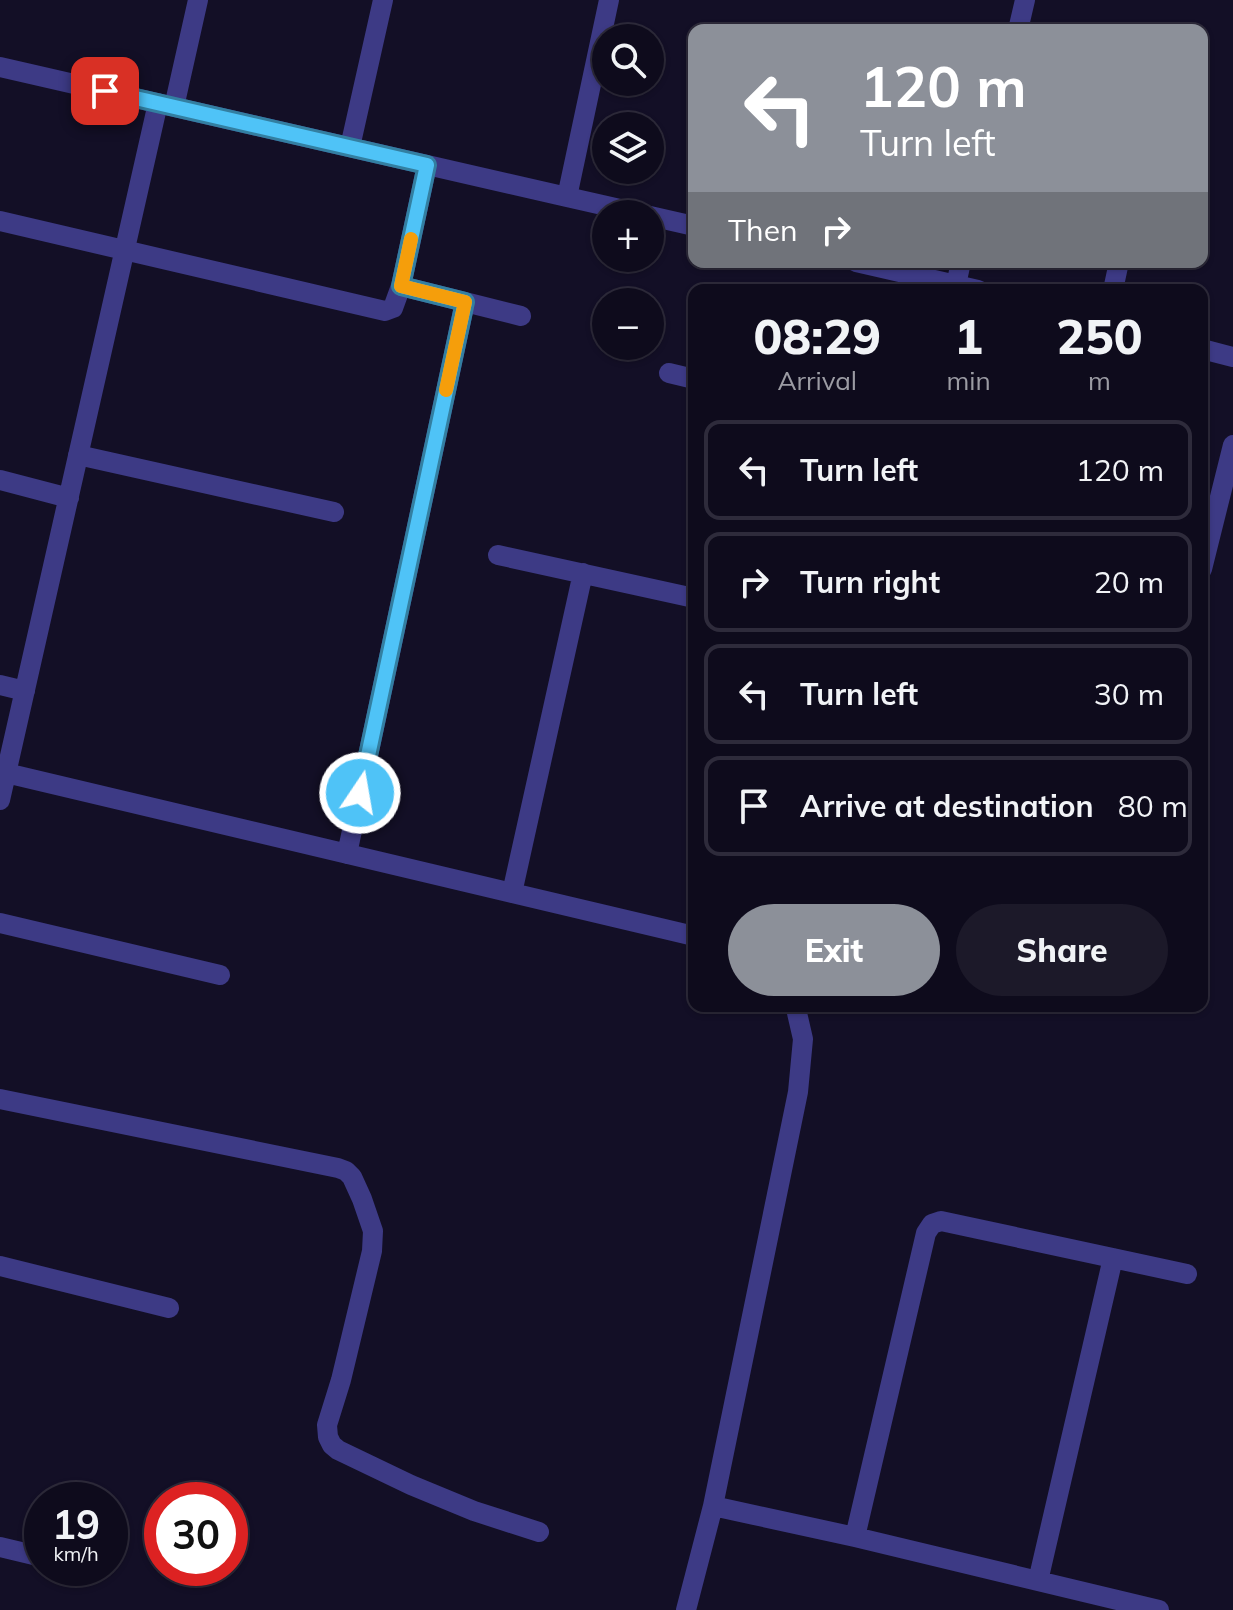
<!DOCTYPE html>
<html lang="en">
<head>
<meta charset="utf-8">
<style>
  body { margin:0; font-family:Mulish,sans-serif; background:#1c1929; color:#f1f3f6; height:100vh; display:flex; flex-direction:column; font-size:30px; white-space:nowrap }
  * { box-sizing:border-box; margin:0 }
  p { font-size:26px; color:#9b9ba3 }
  .icon { flex:none; width:44px; height:44px; fill:none; stroke:currentColor; stroke-width:2; stroke-linecap:round; stroke-linejoin:round }
  .map { position:relative; flex:1; overflow:hidden }
  .drawer { position:absolute; left:688px; top:284px; width:520px; height:728px; display:flex; flex-direction:column; background:#0e0b1c; border-radius:16px; box-shadow:0 2px 6px #0004,0 0 0 2px #2e2b3b }
  .drawer>* { flex:none }
  .hud { position:absolute; left:688px; top:24px; width:520px; height:244px; border-radius:16px; box-shadow:0 2px 6px #0004,0 0 0 2px #2e2b3b; background:#8c9099; color:#fff; overflow:hidden }
  .tools { position:absolute; left:592px; top:24px; display:grid; gap:16px }
  .tools a { display:grid; place-items:center; width:72px; height:72px; border-radius:50%; background:#0e0b1c; box-shadow:0 2px 6px #0004,0 0 0 2px #2e2b3b; font-size:40px }
  .speed { position:absolute; left:24px; top:1482px; display:flex; gap:16px; font-size:40px; font-weight:700; text-align:center }
  .speed>* { display:grid; place-content:center; width:104px; height:104px; border-radius:50%; background:#0e0b1c; box-shadow:0 2px 6px #0004,0 0 0 2px #2e2b3b; line-height:1 }
  .speed small { font-size:20px; font-weight:400 }
  .speed .limit { border:12px solid #d22; background:#fff; color:#111 }
  .pin { position:absolute; display:grid; place-items:center; width:68px; height:68px; color:#fff; margin:-34px; border-radius:16px; box-shadow:0 4px 12px #0006 }
  .me { position:absolute; width:88px; margin:-44px; rotate:12deg; stroke-linejoin:round; filter:drop-shadow(0 0 6px #0008) }
  .turn { display:flex; align-items:center; gap:28px; height:168px; padding:0 40px; font-size:36px }
  .turn .icon { width:104px; height:104px; stroke-width:2.5 }
  .turn b { display:block; font-size:56px; line-height:68px }
  .then { display:flex; align-items:center; height:76px; padding:0 40px; background:#0003; gap:16px; font-size:30px }
  .eta { display:flex; justify-content:space-evenly; align-items:center; height:136px; text-align:center }
  .eta b { font-size:48px; font-weight:800; line-height:56px }
  .action { display:flex; gap:16px; margin-top:auto; padding:16px 40px }
  .action a { flex:1; height:92px; border-radius:48px; background:#8c9099; color:#fff; font-size:32px; font-weight:800; line-height:92px; text-align:center }
  .action a+a { background:#1c1929; color:#f1f3f6 }
  ul { padding:0; list-style:none }
  li { display:flex; align-items:center; gap:24px; height:100px; margin:0 16px 12px; padding:0 24px; border:4px solid #2e2b3b; border-radius:16px }
  li div { flex:1 }
  li b { display:block; font-size:30px }
  li em { font-style:normal }
  .map>svg:first-child { display:block }
</style>
</head>
<body>
<div class="map">
<svg width="1233" height="1610" viewBox="0 0 1233 1610">
  <rect width="100%" height="100%" fill="#130f26"/>
  <g fill="none" stroke-linecap="round" stroke-linejoin="round">
    <path stroke="#3d3a85" stroke-width="20" d="M609 0 567 197 642 214
      M1018 30 1025 0
      M0 67 567 197
      M174 107 198 0
      M350 147 383 0
      M650 216 694 226
      M0 221 385 311 393 308 401 286 427 165
      M856 262 978 290
      M956 285 961 262
      M401 286 521 316
      M1113 290 1119 262
      M1202 349 1233 357
      M669 373 694 379
      M78 455 334 512
      M0 480 69 498
      M498 555 694 598
      M1202 569 1233 445
      M0 685 25 691
      M6 773 694 936
      M0 800 158 103
      M347 854 465 302
      M512 893 583 573
      M0 923 220 975
      M0 1099 338 1168 346 1171 352 1177 362 1199 373 1231 372 1251 341 1380 327 1425 328 1437 332 1445 338 1450 411 1485 474 1511 539 1532
      M0 1266 169 1308
      M713 1506 855 1537 1159 1610
      M855 1537 926 1233 932 1224 941 1221 1187 1274
      M0 1547 42 1557
      M92 1568H93
      M1038 1581 1113 1258
      M686 1610 713 1506 798 1092 803 1039 797 1013 798 1006"/>
  </g>
  <g fill="none" stroke-linecap="round" stroke-linejoin="round">
    <defs>
      <path id="route" d="M105 91 427 165 401 286 465 302 360 793"/>
    </defs>
    <use href="#route" stroke="#337fa1" stroke-width="20"/>
    <use href="#route" stroke="#4fc3f7" stroke-width="14"/>
    <path stroke="#f59e0b" stroke-width="14" d="M411 239 401 286 465 302 446 390"/>
  </g>
</svg>
<div class="tools">
<a><svg class="icon" aria-label="search" viewBox="0 0 24 24"><circle cx="10" cy="10" r="6"/><path d="M15 15l6 6"/></svg></a>
<a><svg class="icon" aria-label="layers" viewBox="0 0 24 24"><path d="M12 4l9 5-9 5-9-5zM3 14l9 5 9-5"/></svg></a>
<a>+</a>
<a>−</a>
</div>
<div class="speed"><div>19<small>km/h</small></div><div class="limit">30</div></div>
<div class="pin" style="left:105px;top:91px;background:#d93025"><svg class="icon" aria-label="arrive" viewBox="0 0 24 24"><path d="M6 21V4h12l-3 4 3 4H6"/></svg></div>
<svg class="me" style="left:360px;top:793px" viewBox="-20 -20 40 40"><circle r="17" fill="#4fc3f7" stroke="#fff" stroke-width="3"/><path d="M0-11L8 9 0 5-8 9z" fill="#fff"/></svg>
<div class="hud">
<div class="turn"><svg class="icon" aria-label="left" viewBox="0 0 24 24"><path d="M17 20v-9H6M10 6l-5 5 5 5"/></svg><div><b>120 m</b>Turn left</div></div>
<div class="then">Then<svg class="icon" aria-label="right" viewBox="0 0 24 24"><path d="M7 20v-9h11M14 6l5 5-5 5"/></svg></div>
</div>
<section class="drawer">
<div class="eta">
<div><b>08:29</b><p>Arrival</p></div>
<div><b>1</b><p>min</p></div>
<div><b>250</b><p>m</p></div>
</div>
<ul>
<li><svg class="icon" aria-label="left" viewBox="0 0 24 24"><path d="M17 20v-9H6M10 6l-5 5 5 5"/></svg><div><b>Turn left</b></div><em>120 m</em></li>
<li><svg class="icon" aria-label="right" viewBox="0 0 24 24"><path d="M7 20v-9h11M14 6l5 5-5 5"/></svg><div><b>Turn right</b></div><em>20 m</em></li>
<li><svg class="icon" aria-label="left" viewBox="0 0 24 24"><path d="M17 20v-9H6M10 6l-5 5 5 5"/></svg><div><b>Turn left</b></div><em>30 m</em></li>
<li><svg class="icon" aria-label="arrive" viewBox="0 0 24 24"><path d="M6 21V4h12l-3 4 3 4H6"/></svg><div><b>Arrive at destination</b></div><em>80 m</em></li>
</ul>
<div class="action"><a>Exit</a><a>Share</a></div>
</section>
</div>
</body>
</html>
